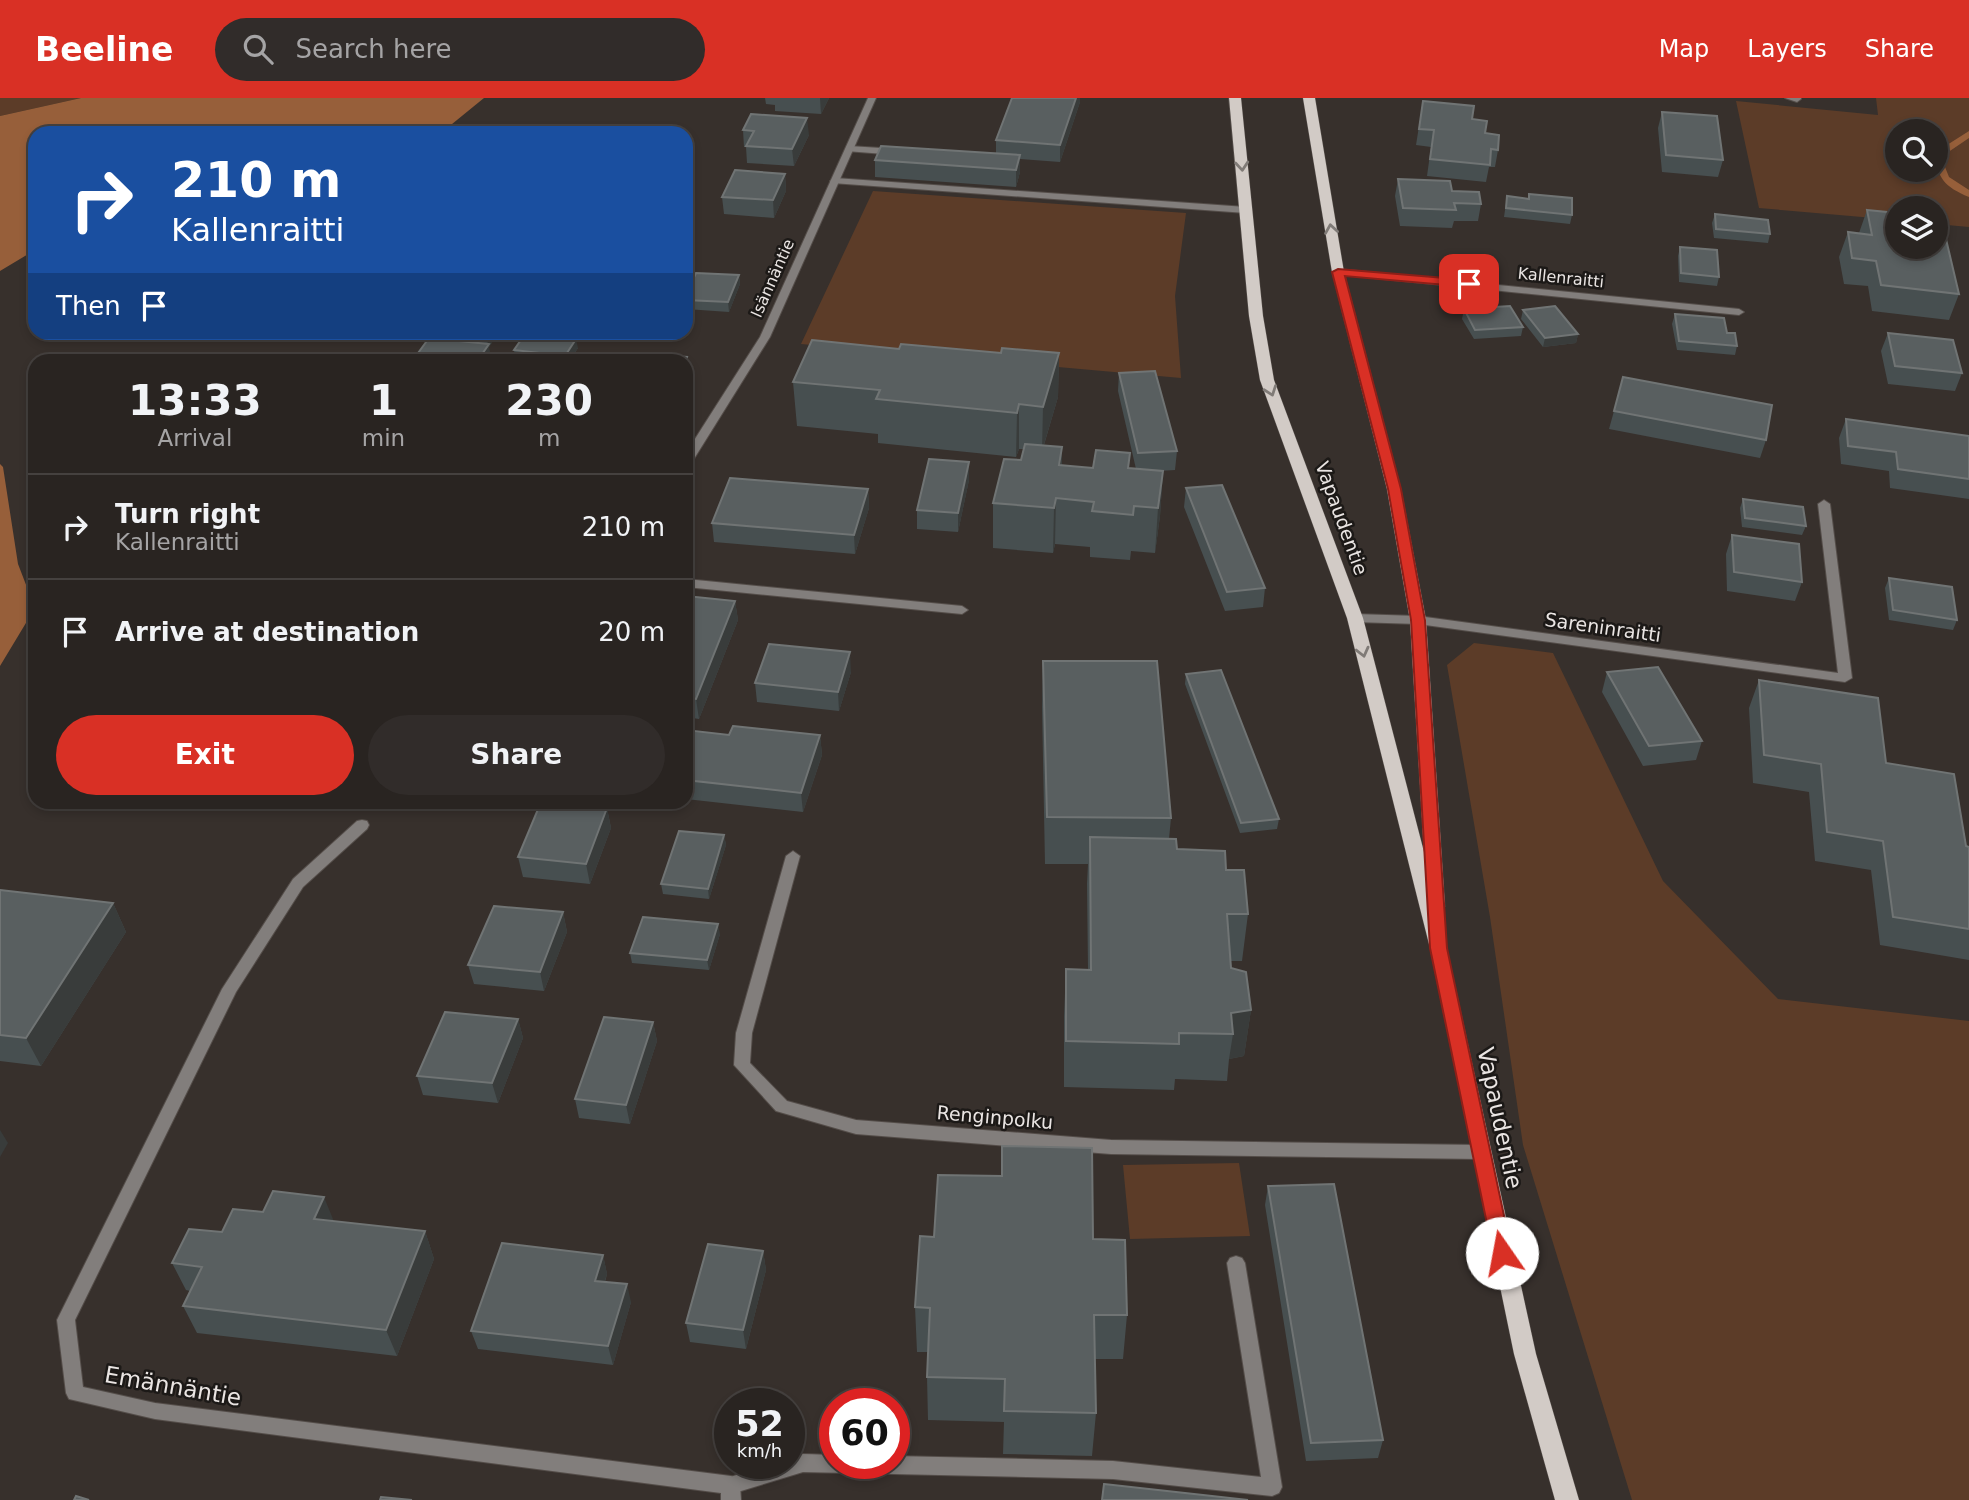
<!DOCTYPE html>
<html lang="en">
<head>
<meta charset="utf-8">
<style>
  body { margin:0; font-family:"DejaVu Sans",sans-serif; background:#312c2a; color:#f1f3f6; height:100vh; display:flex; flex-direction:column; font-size:26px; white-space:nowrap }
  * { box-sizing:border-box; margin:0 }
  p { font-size:23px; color:#a5a4a5 }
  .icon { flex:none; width:38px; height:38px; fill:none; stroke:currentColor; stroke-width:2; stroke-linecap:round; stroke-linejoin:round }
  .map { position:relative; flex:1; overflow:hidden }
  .details { position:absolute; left:28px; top:256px; width:665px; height:455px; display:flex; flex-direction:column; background:#292421; border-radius:21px; box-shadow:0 4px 10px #0003,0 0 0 2px #45413f }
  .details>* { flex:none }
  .top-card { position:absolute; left:28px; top:28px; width:665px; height:214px; border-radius:21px; box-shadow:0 4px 10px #0003,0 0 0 2px #45413f; background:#1a4fa0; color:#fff; overflow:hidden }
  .tools { position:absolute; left:1885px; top:21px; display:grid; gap:14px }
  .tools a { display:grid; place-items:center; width:63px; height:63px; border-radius:50%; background:#292421; box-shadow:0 4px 10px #0003,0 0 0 2px #45413f; font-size:35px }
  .speed { position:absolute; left:714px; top:1290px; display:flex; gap:14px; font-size:35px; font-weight:700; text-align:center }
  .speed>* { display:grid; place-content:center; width:91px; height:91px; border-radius:50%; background:#292421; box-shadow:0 4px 10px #0003,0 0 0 2px #45413f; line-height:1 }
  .speed small { font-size:18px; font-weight:400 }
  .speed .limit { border:10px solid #d22; background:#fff; color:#111 }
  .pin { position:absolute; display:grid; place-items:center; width:60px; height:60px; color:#fff; margin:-30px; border-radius:14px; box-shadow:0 4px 10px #0006 }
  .me { position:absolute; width:77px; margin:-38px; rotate:348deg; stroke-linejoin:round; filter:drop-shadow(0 0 5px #0008) }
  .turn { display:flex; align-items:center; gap:24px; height:147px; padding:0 28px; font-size:32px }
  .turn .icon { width:91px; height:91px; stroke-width:2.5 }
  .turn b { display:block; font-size:49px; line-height:60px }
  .then { display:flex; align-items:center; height:66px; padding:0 28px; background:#0003; gap:14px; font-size:26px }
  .eta { display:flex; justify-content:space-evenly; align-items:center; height:119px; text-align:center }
  .eta b { font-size:42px; font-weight:800; line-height:49px }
  .button { display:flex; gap:14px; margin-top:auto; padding:14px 28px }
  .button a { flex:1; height:80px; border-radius:42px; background:#d93025; color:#fff; font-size:28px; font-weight:800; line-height:80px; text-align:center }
  .button a+a { background:#312c2a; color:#f1f3f6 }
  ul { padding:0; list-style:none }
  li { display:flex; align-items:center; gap:21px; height:105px; padding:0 28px; border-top:2px solid #45413f }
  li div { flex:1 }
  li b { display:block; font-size:26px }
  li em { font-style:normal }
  header { display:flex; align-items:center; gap:42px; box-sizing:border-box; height:98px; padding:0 35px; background:#d93025; color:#fff }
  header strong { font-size:33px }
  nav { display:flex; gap:38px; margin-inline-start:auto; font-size:24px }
  .search { width:490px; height:63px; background:#312c2a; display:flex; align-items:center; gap:18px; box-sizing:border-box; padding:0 24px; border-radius:38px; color:#a5a4a5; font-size:26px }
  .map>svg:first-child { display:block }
</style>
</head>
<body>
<header>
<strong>Beeline</strong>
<div class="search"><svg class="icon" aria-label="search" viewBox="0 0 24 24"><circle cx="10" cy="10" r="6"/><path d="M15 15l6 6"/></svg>Search here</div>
<nav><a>Map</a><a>Layers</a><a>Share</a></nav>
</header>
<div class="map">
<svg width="1969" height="1402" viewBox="0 0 1969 1402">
  <rect width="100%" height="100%" fill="#37302c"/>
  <path fill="#5c3c28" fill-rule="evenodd" d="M0 0H81L0 18Z
    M1876 0H1969V129L1936 126V110H1897V122L1759 110 1736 3 1878 17ZM1897 33H1936V72H1897Z
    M873 93 1186 115 1175 198 1181 280 801 246Z
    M1474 545 1553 555 1663 783 1778 901 1969 923V1402H1632L1523 1047 1490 819 1447 567Z
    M1239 1065 1250 1138 1130 1141 1123 1067Z"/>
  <path fill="#975f3a" d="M81 0H484L441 35H35V152L0 173V18Z
    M0 366 3 369 18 466 35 510 0 568Z"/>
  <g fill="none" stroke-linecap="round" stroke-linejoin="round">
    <path fill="#975f3a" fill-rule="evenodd" d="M1969 33V40L1941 59 1949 79 1969 92V99C1945 89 1936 80 1936 54Z"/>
    <defs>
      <path id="lane" d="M849 48 897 51 902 54 897 57 846 53V49Z
        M835 80 1246 109 1251 112 1246 115 832 85 830 83Z
        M1236 1158 1242 1160 1245 1165 1282 1389 1279 1395 1272 1398 1113 1381 803 1374 731 1396 724 1393 722 1387 724 1381 774 1365H789V1360L803 1356 835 1357V1365H894V1358L1113 1363 1261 1379 1227 1165 1230 1160Z"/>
      <path id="street" d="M868 0H876L770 239 692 364 686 367V355L760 239Z
        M1785 0H1801V1L1797 4Z
        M1338 171 1739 211 1744 214 1739 217 1334 176 1333 174Z
        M1824 402 1830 406 1852 580 1845 584 1418 526 1355 524 1349 520 1355 516 1418 518 1838 575 1818 406Z
        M686 481 962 508 968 512 962 516 686 489Z
        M362 722 367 723 369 727 367 731 303 789 236 894 75 1222 83 1289 155 1305 731 1378 738 1381 740 1387 741 1402H721V1395L155 1321 69 1301 66 1295 57 1222 222 891 293 781 357 723Z
        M793 753 800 758 752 935 750 965 787 1003 856 1022 1111 1042 1480 1047 1486 1049 1488 1054 1486 1059 1480 1061 1111 1056 856 1036 776 1013 734 967 736 935 786 758Z"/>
      <path id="primary" d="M1229 0H1241L1263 218 1274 282 1363 520 1424 754 1410 522 1387 391 1332 174 1303 0H1315L1344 174 1401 391 1426 522 1445 809 1439 815 1536 1256 1579 1402H1555L1514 1256 1430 850 1347 520 1260 282 1249 218Z"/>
    </defs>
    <use href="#lane" stroke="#544d49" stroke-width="2"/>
    <use href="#street" stroke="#544d49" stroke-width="2"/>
    <use href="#primary" stroke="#544d49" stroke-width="1"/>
    <use href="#lane" fill="#827e7c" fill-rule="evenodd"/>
    <use href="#street" fill="#827e7c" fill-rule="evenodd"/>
    <use href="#primary" fill="#d2cbc6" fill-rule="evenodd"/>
  </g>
  <path fill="#474f50" d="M765 0H829L821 16 775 13V7L766 6Z
    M1012 0H1080V4L1060 64 1020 61V74L1016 89 875 79V62L996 56V42Z
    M1423 3 1472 21 1485 35 1498 52 1495 69H1489L1486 84 1427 78 1431 49 1416 47Z
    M1662 14 1723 62 1718 79 1662 74 1658 30Z
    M743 32 809 37 794 68 747 65 746 49H744Z
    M785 76 786 93 774 120 724 116 722 99Z
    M1398 81 1452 93 1481 106 1478 123H1454L1452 130 1400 128 1395 98Z
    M1529 96 1572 117 1570 126 1504 119 1507 98 1528 101Z
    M1867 112 1959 196 1949 222 1872 213 1868 188 1844 186 1839 159 1848 134 1859 135Z
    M1715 116 1770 136 1768 145 1714 140 1712 125Z
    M1680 149 1719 179 1717 188 1679 184 1678 158Z
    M739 177 740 186 729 214 686 211V184H692Z
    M1464 211 1523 229 1521 238 1474 241 1462 221Z
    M1523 212 1578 236 1576 245 1543 249 1521 221Z
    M1675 216 1727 235 1737 248 1735 257 1677 252 1672 226Z
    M420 234H499L489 249 422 243Z
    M1888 235 1962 275 1955 293 1888 286 1881 253Z
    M578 250 570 262H515L514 252Z
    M899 251 1001 255H1059L1058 299 1044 347 1062 349V367L1093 370 1136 371 1118 293 1119 275 1177 353 1175 372 1159 373H1163L1160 418 1155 455 1131 453 1130 462 1090 459V449L1055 446 1053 455 993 450V405L1021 362 1024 351H1019L1016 359 878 345V336L797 328 793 284Z
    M1614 313 1766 342 1760 360 1609 331Z
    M1846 321 1969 338V401L1890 390 1889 373 1841 366 1839 340Z
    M969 364V382L958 434 917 431V412Z
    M1186 390 1265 490 1263 509 1225 513 1184 409Z
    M868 391 869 410 855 456 714 444 712 425Z
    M1743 401 1806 428 1802 437 1742 429 1740 410Z
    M1732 437 1802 484 1795 503 1727 493 1726 456Z
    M1889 480 1957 522 1953 532 1889 522 1885 490Z
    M686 498 735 503 738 522 699 621 686 619Z
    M1043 563 1171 720 1169 741 1177 751 1226 772 1248 816 1242 863H1231V870L1251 912 1244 958 1229 961 1227 983 1175 981 1174 992 1064 989V918L1066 871 1088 872 1087 786 1088 766H1045L1042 609Z
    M851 574 839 613 757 604 755 585Z
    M1607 574 1702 643 1696 662 1643 668 1602 594Z
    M1186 576 1279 721 1277 731 1240 735 1185 586Z
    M1759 582 1886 665 1966 748 1969 749V862L1880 847 1871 772 1815 763 1809 694 1753 685 1749 610Z
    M686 632 729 637H820L822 657 803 714 686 701Z
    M607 710 611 730 590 786 523 779 518 759Z
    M724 737 726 747 709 801 663 796 661 786Z
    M0 792 113 805 126 834 41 968 0 963Z
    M563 814 567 834 544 893 474 886 468 867Z
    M720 836 709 872 632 865 630 855Z
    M518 921 523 940 498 1005 423 997 417 978Z
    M653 924 657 943 630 1026 579 1020 575 1001Z
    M1268 1088 1383 1342 1378 1360 1306 1363 1265 1107Z
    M334 1123 425 1133 434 1161 397 1258 197 1235 183 1208 190 1193 186 1192 172 1165Z
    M1093 1141 1127 1217 1123 1261H1095L1096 1315 1092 1358 1003 1356 1004 1324 928 1322 927 1279 928 1254H917L915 1209Z
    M763 1153 766 1172 746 1251 690 1244 686 1225Z
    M603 1157 607 1176 605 1184 631 1204 613 1267 478 1251 471 1233Z"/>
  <path fill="#393c3b" d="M820 0H829L821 16Z
    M1076 0H1080V4L1060 64V47Z
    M807 20 809 37 794 68 792 51Z
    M1020 57V74L1016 89V72Z
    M785 76 786 93 774 120 773 102Z
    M739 177 740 186 729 214 728 204Z
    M491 234H499L489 249 492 262H478L488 247 487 241Z
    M1578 236 1576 245 1543 249 1545 240Z
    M576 241 578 250 570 262H566L565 258Z
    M1059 255 1058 299 1042 353 1043 309Z
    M687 259 690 277 686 286V262Z
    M1019 306V351L1016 359 1017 315Z
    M1062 349 1061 394 1059 367Z
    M969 364V382L958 434V415Z
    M1163 373 1160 418 1155 455 1158 410Z
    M868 391 869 410 855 456 854 437Z
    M1056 400 1055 446 1053 455 1054 410Z
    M735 503 738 522 699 621 696 601Z
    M850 554 851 574 839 613 838 594Z
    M820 637 822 657 803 714 801 695Z
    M607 710 611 730 590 786 586 766Z
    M724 737 726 747 709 801 708 791Z
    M113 805 126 834 41 968 26 940Z
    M563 814 567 834 544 893 540 874Z
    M718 826 720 836 709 872 707 862Z
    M1251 912 1244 958 1229 961 1233 936 1231 915Z
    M518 921 523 940 498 1005 492 985Z
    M653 924 657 943 630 1026 626 1007Z
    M0 1032 8 1045 0 1059Z
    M324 1099 335 1126 314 1121Z
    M425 1133 434 1161 397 1258 386 1232Z
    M763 1153 766 1172 746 1251 743 1232Z
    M603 1157 607 1176 599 1201 595 1183Z
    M627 1186 631 1204 613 1267 608 1248Z"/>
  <path fill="#595f60" stroke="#707474" stroke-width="2" d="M1012 0H1076L1060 47 996 42Z
    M1423 3 1474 8 1472 21 1487 23 1485 35 1499 37 1498 52 1491 51 1490 67 1430 61 1434 32 1419 31Z
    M1662 14 1717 18 1723 62 1666 57Z
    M751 16 807 20 792 51 746 48 754 33 743 32Z
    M881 48 1020 57 1016 72 875 62Z
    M735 72 785 76 773 102 722 99Z
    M1398 81 1450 83 1452 93 1479 94 1481 106 1454 105 1456 112 1403 110Z
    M1529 96 1572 100V117L1506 110 1507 98 1529 101Z
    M1867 112 1897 115V149H1936V119L1941 120 1959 196 1881 187 1876 163 1852 160 1848 134 1872 137Z
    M1715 116 1768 122 1770 136 1716 131Z
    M1680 149 1717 152 1719 179 1681 175Z
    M696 175 739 177 728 204 686 202V184H692Z
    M1510 208 1523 229 1475 232 1464 211Z
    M1555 208 1578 236 1545 240 1523 212Z
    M1675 216 1724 220 1727 235H1735L1737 248 1679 243Z
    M427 234H491L487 241Z
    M1888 235 1953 242 1962 275 1895 268Z
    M525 236 576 241 565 258 514 252Z
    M429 240 489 246 478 262H413Z
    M812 242 899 251 901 246 1001 255 1002 250 1059 255 1043 309 1019 306 1017 315 876 301 880 292 793 284Z
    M634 256 687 259 686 262H631Z
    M1155 273 1177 353 1138 355 1119 275Z
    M1623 279 1772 307 1766 342 1614 313Z
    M1846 321 1969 338V381L1898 371 1896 354 1848 348Z
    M1025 346 1062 349 1059 367 1093 370 1096 352 1130 355 1128 370 1163 373 1158 410 1134 408 1133 417 1092 413 1094 404 1056 400 1054 410 993 405 1004 361 1021 362Z
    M929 361 969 364 958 415 917 412Z
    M730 380 868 391 854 437 712 425Z
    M1222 387 1265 490 1227 494 1186 390Z
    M1743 401 1803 409 1806 428 1745 420Z
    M1732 437 1799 446 1802 484 1734 474Z
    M1889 480 1952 489 1957 522 1893 512Z
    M686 498 735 503 696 601 686 600Z
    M769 546 850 554 838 594 755 585Z
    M1043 563H1157L1171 720 1047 719Z
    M1658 569 1702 643 1649 648 1607 574Z
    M1221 572 1279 721 1241 725 1186 576Z
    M1759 582 1878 600 1886 665 1954 676 1966 748 1969 749V831L1893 819 1883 743 1827 734 1821 666 1764 657Z
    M733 628 820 637 801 695 686 682V632L729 637Z
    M541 704 607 710 586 766 518 759Z
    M679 733 724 737 708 791 661 786Z
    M1090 739 1176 741 1177 751 1225 753 1226 772H1244L1248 816H1227L1231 870 1246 874 1251 912 1231 915 1233 936 1179 935V946L1066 943V871L1091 872Z
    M0 792 113 805 26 940 0 937Z
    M494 808 563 814 540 874 468 867Z
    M643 819 718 826 707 862 630 855Z
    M445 914 518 921 492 985 417 978Z
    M604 919 653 924 626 1007 575 1001Z
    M1002 1048 1092 1050 1093 1141 1125 1142 1127 1217H1094L1096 1315 1004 1313 1005 1281 927 1279 930 1210 915 1209 920 1138 934 1139 938 1077 1002 1078Z
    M1334 1086 1383 1342 1311 1345 1268 1088Z
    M273 1093 324 1099 314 1121 425 1133 386 1232 183 1208 202 1169 172 1165 189 1131 222 1134 233 1111 263 1114Z
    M502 1145 603 1157 595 1183 627 1186 608 1248 471 1233Z
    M708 1146 763 1153 743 1232 686 1225Z
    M1104 1386 1248 1402H1102Z
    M76 1398 89 1402H74Z
    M381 1399 412 1402H380Z"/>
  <defs><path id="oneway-chevron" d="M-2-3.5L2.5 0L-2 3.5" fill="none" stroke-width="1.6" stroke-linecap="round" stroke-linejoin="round" transform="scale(1.75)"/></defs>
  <g stroke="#807b77">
    <use href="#oneway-chevron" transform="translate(1242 68) rotate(85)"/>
    <use href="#oneway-chevron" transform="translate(1331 131) rotate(-99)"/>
    <use href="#oneway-chevron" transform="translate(1271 293) rotate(70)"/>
    <use href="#oneway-chevron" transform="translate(1363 554) rotate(76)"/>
  </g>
  <path fill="#d93025" stroke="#8d1f18" stroke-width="2" d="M1338 171 1469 182 1475 186 1469 189 1345 178 1401 391 1425 522 1447 850 1512 1155 1509 1161 1502 1163 1495 1161 1493 1155 1430 850 1411 522 1388 391 1332 174Z"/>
  <g text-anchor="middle" stroke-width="5" stroke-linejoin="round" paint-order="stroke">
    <g font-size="16" fill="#eae5e3" stroke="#1c1917">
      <text transform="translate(1561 179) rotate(6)" y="6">Kallenraitti</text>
      <text transform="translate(772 180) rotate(-66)" y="6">Isännäntie</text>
    </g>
    <g font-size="19" fill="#eae5e3" stroke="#1c1917">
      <text transform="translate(1342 420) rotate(70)" y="7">Vapaudentie</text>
      <text transform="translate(1603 529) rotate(8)" y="7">Sareninraitti</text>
      <text transform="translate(995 1019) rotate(5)" y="7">Renginpolku</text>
    </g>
    <g font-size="23" fill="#eae5e3" stroke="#1c1917">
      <text transform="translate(1500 1020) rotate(78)" y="8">Vapaudentie</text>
      <text transform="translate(173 1288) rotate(10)" y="8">Emännäntie</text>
    </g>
  </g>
</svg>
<div class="tools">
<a><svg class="icon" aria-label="search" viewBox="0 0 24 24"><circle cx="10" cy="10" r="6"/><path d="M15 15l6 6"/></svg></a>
<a><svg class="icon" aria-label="layers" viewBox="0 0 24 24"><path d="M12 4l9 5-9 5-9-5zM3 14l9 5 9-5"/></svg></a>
</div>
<div class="speed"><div>52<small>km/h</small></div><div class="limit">60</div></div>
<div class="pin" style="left:1469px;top:186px;background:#d93025"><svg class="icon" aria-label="arrive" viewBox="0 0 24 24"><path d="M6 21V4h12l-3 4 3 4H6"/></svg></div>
<svg class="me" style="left:1502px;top:1155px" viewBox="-20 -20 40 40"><circle r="19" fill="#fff"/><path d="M0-13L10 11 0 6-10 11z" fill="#d93025"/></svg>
<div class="top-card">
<div class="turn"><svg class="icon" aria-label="right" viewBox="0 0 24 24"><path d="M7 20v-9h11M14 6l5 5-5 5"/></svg><div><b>210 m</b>Kallenraitti</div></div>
<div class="then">Then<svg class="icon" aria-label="arrive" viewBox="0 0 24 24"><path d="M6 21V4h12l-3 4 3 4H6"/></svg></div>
</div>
<section class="details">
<div class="eta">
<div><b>13:33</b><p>Arrival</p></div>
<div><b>1</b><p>min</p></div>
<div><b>230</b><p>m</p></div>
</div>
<ul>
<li><svg class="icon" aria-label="right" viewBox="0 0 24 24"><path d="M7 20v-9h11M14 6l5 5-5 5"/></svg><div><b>Turn right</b><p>Kallenraitti</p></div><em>210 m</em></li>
<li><svg class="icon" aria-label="arrive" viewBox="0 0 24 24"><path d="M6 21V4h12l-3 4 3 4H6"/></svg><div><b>Arrive at destination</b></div><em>20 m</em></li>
</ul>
<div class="button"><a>Exit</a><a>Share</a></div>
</section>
</div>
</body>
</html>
